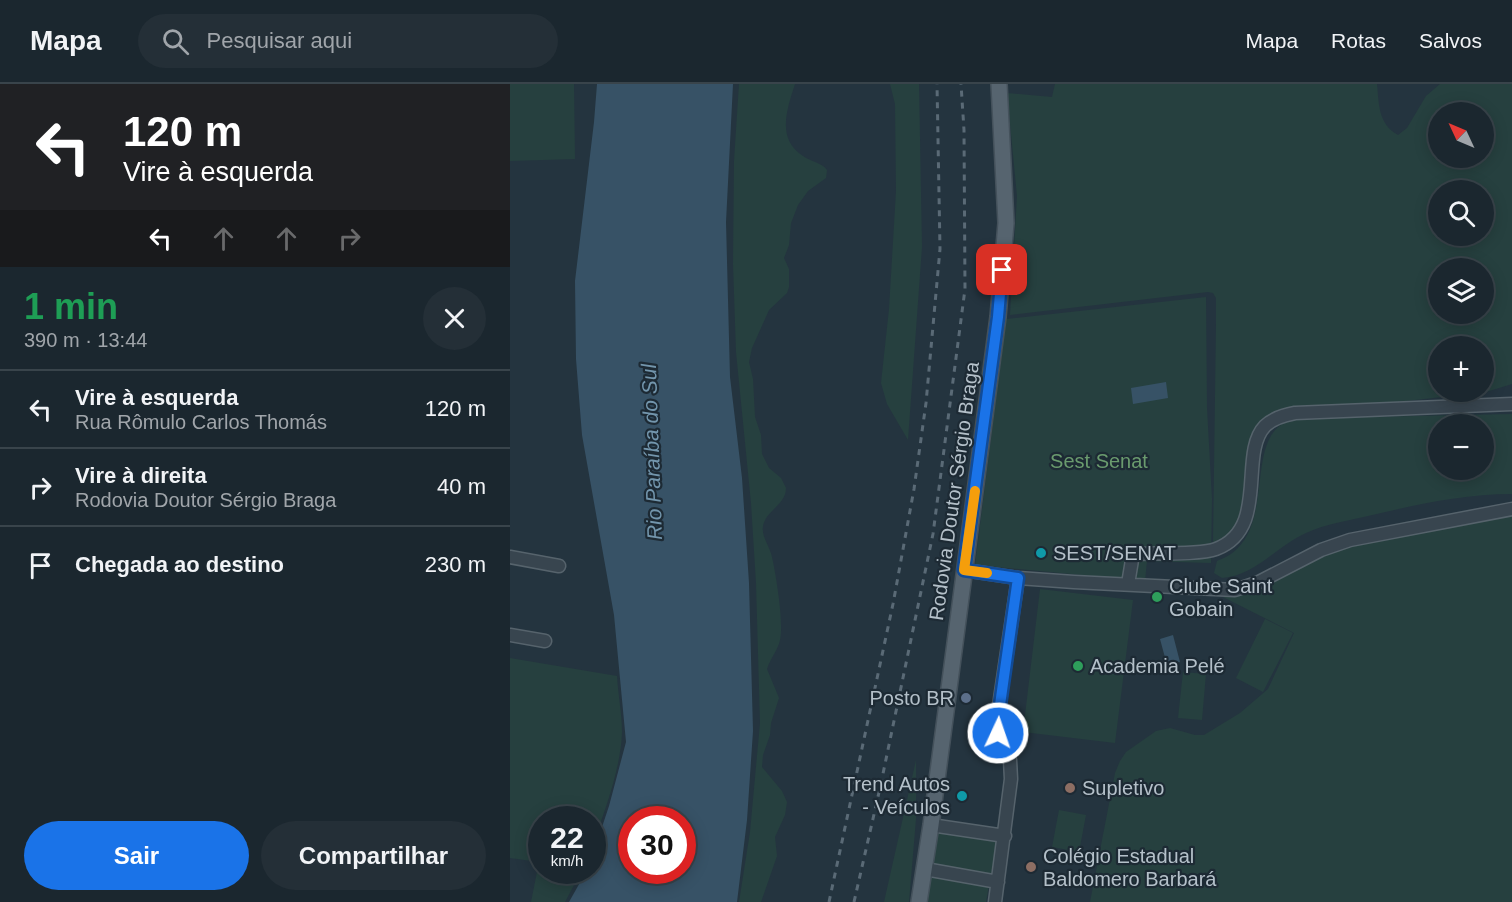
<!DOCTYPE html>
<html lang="pt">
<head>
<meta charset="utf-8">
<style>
  body { margin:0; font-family:Arial,sans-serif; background:#242f37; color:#f1f3f6; height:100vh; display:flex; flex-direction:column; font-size:22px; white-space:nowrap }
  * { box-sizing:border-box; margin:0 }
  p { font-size:20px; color:#a0a5aa }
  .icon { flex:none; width:33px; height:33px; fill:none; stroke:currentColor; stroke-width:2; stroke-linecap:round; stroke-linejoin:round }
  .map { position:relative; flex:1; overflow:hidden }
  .details { display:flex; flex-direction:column; background:#1b272f; width:510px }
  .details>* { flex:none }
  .guide { background:#202124; color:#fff; overflow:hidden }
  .needle { width:39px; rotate:314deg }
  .fabs { position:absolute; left:918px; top:18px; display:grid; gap:12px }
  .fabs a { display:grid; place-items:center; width:66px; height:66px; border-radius:50%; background:#1b272f; box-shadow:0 3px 15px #0003,0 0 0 2px #39444b; font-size:30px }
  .speed { position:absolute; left:18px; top:722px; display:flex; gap:12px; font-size:30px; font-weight:700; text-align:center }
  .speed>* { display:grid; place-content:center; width:78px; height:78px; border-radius:50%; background:#1b272f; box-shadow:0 3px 15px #0003,0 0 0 2px #39444b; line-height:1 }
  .speed small { font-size:15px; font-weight:400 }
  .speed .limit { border:9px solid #d22; background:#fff; color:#111 }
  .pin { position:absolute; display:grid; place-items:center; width:51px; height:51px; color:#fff; margin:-26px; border-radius:12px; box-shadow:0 3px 9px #0006 }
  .me { position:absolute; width:66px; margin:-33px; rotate:3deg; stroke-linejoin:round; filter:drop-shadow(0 0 4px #0008) }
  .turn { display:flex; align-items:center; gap:21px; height:126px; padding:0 24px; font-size:27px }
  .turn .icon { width:78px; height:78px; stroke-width:2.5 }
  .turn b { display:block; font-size:42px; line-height:51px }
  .lanes { display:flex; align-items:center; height:57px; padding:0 24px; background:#0003; justify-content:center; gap:30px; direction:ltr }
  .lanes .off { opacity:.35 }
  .round { display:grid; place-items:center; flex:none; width:63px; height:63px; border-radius:32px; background:#242f37 }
  .headline { display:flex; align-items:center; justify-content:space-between; height:102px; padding:0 24px }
  h1 { font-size:36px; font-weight:700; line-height:45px; color:#1e9e55 }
  .button { display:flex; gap:12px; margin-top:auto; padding:12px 24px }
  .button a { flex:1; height:69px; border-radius:36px; background:#1a73e8; color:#fff; font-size:24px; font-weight:700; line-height:69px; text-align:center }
  .button a+a { background:#242f37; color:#f1f3f6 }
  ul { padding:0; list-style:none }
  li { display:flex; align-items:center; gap:18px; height:78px; padding:0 24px; border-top:2px solid #39444b }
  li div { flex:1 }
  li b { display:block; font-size:22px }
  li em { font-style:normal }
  header { display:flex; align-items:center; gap:36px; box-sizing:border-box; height:84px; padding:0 30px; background:#1b272f; border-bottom:2px solid #39444b }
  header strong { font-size:28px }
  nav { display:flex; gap:33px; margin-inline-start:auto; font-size:21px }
  .search { width:420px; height:54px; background:#242f37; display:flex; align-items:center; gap:15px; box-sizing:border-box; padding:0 21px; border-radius:33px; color:#a0a5aa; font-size:22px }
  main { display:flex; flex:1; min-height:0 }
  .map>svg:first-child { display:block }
</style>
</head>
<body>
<header>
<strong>Mapa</strong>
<div class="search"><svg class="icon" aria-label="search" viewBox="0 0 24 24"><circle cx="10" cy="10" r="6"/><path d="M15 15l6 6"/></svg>Pesquisar aqui</div>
<nav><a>Mapa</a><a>Rotas</a><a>Salvos</a></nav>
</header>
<main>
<section class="details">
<div class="guide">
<div class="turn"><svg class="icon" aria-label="left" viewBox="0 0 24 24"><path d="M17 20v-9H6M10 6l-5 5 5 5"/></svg><div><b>120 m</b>Vire à esquerda</div></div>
<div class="lanes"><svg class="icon" aria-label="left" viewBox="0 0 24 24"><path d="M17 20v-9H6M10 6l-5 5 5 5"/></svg><svg class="icon off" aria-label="ahead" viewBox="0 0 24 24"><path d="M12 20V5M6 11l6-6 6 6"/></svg><svg class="icon off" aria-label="ahead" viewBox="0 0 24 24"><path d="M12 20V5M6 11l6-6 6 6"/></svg><svg class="icon off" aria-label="right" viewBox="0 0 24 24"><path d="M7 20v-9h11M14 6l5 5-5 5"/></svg></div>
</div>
<div class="headline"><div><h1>1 min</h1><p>390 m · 13:44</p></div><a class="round"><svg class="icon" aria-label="close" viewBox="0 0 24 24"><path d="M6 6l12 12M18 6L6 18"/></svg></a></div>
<ul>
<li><svg class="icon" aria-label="left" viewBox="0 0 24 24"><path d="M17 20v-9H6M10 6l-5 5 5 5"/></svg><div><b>Vire à esquerda</b><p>Rua Rômulo Carlos Thomás</p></div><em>120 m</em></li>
<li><svg class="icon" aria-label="right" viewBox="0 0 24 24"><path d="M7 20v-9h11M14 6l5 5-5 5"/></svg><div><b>Vire à direita</b><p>Rodovia Doutor Sérgio Braga</p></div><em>40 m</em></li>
<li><svg class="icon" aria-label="arrive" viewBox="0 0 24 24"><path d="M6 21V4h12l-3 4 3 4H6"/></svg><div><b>Chegada ao destino</b></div><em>230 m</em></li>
</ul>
<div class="button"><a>Sair</a><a>Compartilhar</a></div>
</section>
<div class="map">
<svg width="1002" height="818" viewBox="0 0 1002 818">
  <rect width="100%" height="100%" fill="#24343f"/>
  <path fill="#26403f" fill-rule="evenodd" d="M0 0H64L65 75 0 77Z
    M229 0H285C277 25 266 55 293 72 301 78 311 78 317 86L316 94 298 107 288 121 281 139 279 161 274 174 279 185V203L277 209 259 226 242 264 239 278 243 295 245 333 251 351 252 370 259 384 271 394 276 404C276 421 256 426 253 442 251 452 260 463 262 473 266 491 274 539 270 556 268 566 260 575 257 585L269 614 261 639 260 651 253 671 252 683 272 707 277 718 275 731 265 753 267 772 251 818H229L240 748 250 639 246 499 241 419 226 268 223 180 224 77Z
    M380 0H409L412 163 398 356 377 320 371 299 379 225 386 107 385 20Z
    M545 0H867C869 20 868 40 888 51L897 44 916 12 930 0H1002V300L976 308 870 320 755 336C750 358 735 433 723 448 717 454 711 459 703 459L706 240V214L703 209 698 208 500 231 507 112 497 9 542 13ZM928 28H974V74H928ZM928 106H974V152H928ZM928 184H974V230H928ZM928 262H974V308H928Z
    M696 213 697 324 702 415 701 479 637 477 635 497 465 481 496 235Z
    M1002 330V410C953 410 905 421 858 432 837 437 815 440 796 449 768 461 745 492 712 494L704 489 707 477C714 474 721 471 727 465 762 431 737 356 776 338 784 335 795 335 804 334ZM928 340H974V386H928Z
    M1002 429V818H580L605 689 610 677 616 668 646 647 660 644 685 651H694L730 629 758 605 784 549 713 513 729 511 816 466Z
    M530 505 623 516 605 659 513 648Z
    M755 535 783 549 753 608 726 594Z
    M0 574 107 592C108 611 112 629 112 648 111 683 95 727 83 759L82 735H32V786H72L55 818H21L29 778 0 774Z
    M673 588 696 590 692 636 668 634Z
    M406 676V735L399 818H374Z
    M549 726 576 731 569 768 542 763Z
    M428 746 492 755 483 793 420 783Z
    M420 792 479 801 476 818H416Z"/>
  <path fill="#375266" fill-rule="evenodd" d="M87 0H223L216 138 220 293 232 394 239 499 243 647 237 736 227 818H59L77 786H82L83 770 99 722 116 658 104 531 72 351 66 275 65 197 84 38ZM122 735H172V786H122Z
    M656 298 658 314 623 320 621 304Z
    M663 551 670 578 657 581 650 555Z"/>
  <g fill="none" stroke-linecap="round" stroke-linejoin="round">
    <defs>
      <path id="minor" d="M623 470C642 469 690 471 706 465 760 445 728 370 755 342 763 334 774 331 785 329L1002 320
        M0 473 49 482
        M454 486 508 494 564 498 725 506 749 498 811 466 840 456 1002 425
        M618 500 622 476
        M0 551 35 557
        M421 741 495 752
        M415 785 488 798
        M485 818 501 695 500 676 488 649 487 635 508 494"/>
      <path id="major" d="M409 818 421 741 488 233 496 139 489 0"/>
    </defs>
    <use href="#minor" stroke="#56636c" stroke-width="15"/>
    <use href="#major" stroke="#44515b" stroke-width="18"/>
    <use href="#minor" stroke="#38454f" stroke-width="12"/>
    <use href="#major" stroke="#56646f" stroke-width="15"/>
    <path stroke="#5a6a76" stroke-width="3" stroke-dasharray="6 6" stroke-linecap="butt" d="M319 818 383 520 404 405 416 319 430 165 427 0
      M344 818 370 704 423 450 455 205 454 46 451 0"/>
  </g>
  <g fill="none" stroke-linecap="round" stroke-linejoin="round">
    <defs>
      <path id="route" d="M488 649V635L508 494 454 486 488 233 492 186"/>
    </defs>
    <use href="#route" stroke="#114b97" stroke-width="15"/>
    <use href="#route" stroke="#1a73e8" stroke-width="10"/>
    <path stroke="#f59e0b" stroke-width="10" d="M465 407 454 486 477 489"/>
  </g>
  <g fill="#0f9aa8" stroke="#1d2a34" stroke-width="2">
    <circle cx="531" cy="469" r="6"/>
    <circle cx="452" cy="712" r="6"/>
  </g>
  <g fill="#2e9e5b" stroke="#1d2a34" stroke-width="2">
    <circle cx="647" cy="513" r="6"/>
    <circle cx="568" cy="582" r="6"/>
  </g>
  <circle fill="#5c6f8a" stroke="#1d2a34" stroke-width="2" cx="456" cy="614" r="6"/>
  <g fill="#8d6e63" stroke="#1d2a34" stroke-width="2">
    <circle cx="560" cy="704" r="6"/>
    <circle cx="521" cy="783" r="6"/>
  </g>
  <g text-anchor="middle" stroke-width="4.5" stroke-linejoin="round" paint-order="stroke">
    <g font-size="20" fill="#6a9b6e" stroke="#1d2a34">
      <text x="589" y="384">Sest Senat</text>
    </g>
    <g font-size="20" fill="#b4c0c9" stroke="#1d2a34">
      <text transform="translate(444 407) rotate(-82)" y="7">Rodovia Doutor Sérgio Braga</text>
    </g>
    <g font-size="20" fill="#b4c0c9" stroke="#1d2a34" text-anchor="start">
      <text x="543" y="476">SEST/SENAT</text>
      <text x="659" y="509">Clube Saint<tspan x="659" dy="23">Gobain</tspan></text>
      <text x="580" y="589">Academia Pelé</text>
      <text x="444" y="621" text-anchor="end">Posto BR</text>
      <text x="440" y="707" text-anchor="end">Trend Autos<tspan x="440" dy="23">- Veículos</tspan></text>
      <text x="572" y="711">Supletivo</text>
      <text x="533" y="779">Colégio Estadual<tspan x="533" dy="23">Baldomero Barbará</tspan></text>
    </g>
    <g font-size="21" font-style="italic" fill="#7396ad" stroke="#1d2a34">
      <text transform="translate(142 368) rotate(-92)" y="7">Rio Paraíba do Sul</text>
    </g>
  </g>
</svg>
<div class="fabs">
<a><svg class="needle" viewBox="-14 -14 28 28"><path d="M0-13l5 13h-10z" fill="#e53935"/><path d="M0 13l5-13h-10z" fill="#a0a5aa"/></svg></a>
<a><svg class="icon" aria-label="search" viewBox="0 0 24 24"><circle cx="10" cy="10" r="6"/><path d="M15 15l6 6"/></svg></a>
<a><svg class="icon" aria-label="layers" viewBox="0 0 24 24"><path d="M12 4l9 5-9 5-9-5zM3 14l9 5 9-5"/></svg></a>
<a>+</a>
<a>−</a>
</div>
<div class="speed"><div>22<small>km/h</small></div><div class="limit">30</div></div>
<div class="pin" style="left:492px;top:186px;background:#d93025"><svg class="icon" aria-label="arrive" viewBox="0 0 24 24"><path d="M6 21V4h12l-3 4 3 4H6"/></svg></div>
<svg class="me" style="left:488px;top:649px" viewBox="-20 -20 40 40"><circle r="17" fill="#1a73e8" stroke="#fff" stroke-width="3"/><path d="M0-11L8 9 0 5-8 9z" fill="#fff"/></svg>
</div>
</main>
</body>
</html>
